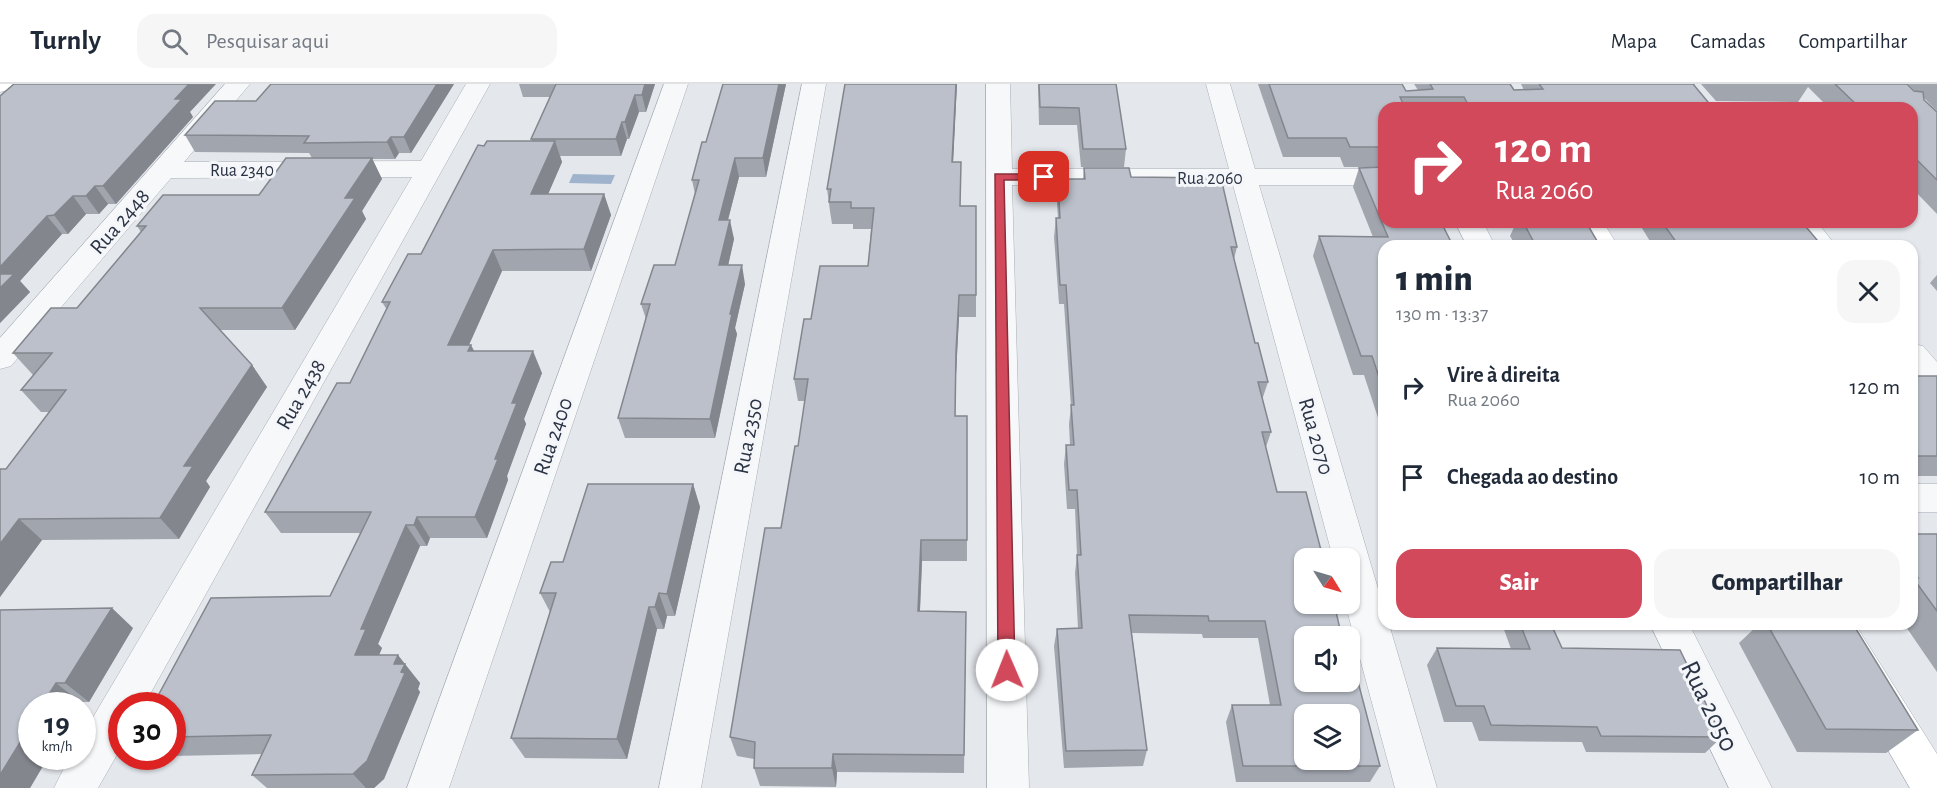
<!DOCTYPE html>
<html lang="pt">
<head>
<meta charset="utf-8">
<style>
  body { margin:0; font-family:"Alegreya Sans",sans-serif; background:#f6f6f7; color:#1f2937; height:100vh; display:flex; flex-direction:column; font-size:22px; white-space:nowrap }
  * { box-sizing:border-box; margin:0 }
  p { font-size:20px; color:#747a83 }
  .icon { flex:none; width:33px; height:33px; fill:none; stroke:currentColor; stroke-width:2; stroke-linecap:round; stroke-linejoin:round }
  .map { position:relative; flex:1; overflow:hidden }
  .side { position:absolute; left:1378px; top:156px; width:540px; height:390px; display:flex; flex-direction:column; background:#fff; border-radius:18px; box-shadow:0 2px 4px #0004 }
  .side>* { flex:none }
  .banner { position:absolute; left:1378px; top:18px; width:540px; height:126px; border-radius:18px; box-shadow:0 2px 4px #0004; background:#d1495b; color:#fff; overflow:hidden }
  .needle { width:39px; rotate:127deg }
  .tools { position:absolute; left:1294px; top:464px; display:grid; gap:12px }
  .tools a { display:grid; place-items:center; width:66px; height:66px; border-radius:12px; background:#fff; box-shadow:0 2px 4px #0004; font-size:30px }
  .speed { position:absolute; left:18px; top:608px; display:flex; gap:12px; font-size:30px; font-weight:700; text-align:center }
  .speed>* { display:grid; place-content:center; width:78px; height:78px; border-radius:50%; background:#fff; box-shadow:0 2px 4px #0004; line-height:1 }
  .speed small { font-size:15px; font-weight:400 }
  .speed .limit { border:9px solid #d22; background:#fff; color:#111 }
  .pin { position:absolute; display:grid; place-items:center; width:51px; height:51px; color:#fff; margin:-26px; border-radius:12px; box-shadow:0 3px 9px #0006 }
  .me { position:absolute; width:66px; margin:-33px; rotate:359deg; stroke-linejoin:round; filter:drop-shadow(0 0 4px #0008) }
  .turn { display:flex; align-items:center; gap:21px; height:126px; padding:0 18px; font-size:27px }
  .turn .icon { width:78px; height:78px; stroke-width:2.5 }
  .turn b { display:block; font-size:42px; line-height:51px }
  .round { display:grid; place-items:center; flex:none; width:63px; height:63px; border-radius:18px; background:#f6f6f7 }
  .headline { display:flex; align-items:center; justify-content:space-between; height:102px; padding:0 18px }
  h1 { font-size:36px; font-weight:800; line-height:45px }
  .primary-button { display:flex; gap:12px; margin-top:auto; padding:12px 18px }
  .primary-button a { flex:1; height:69px; border-radius:18px; background:#d1495b; color:#fff; font-size:24px; font-weight:800; line-height:69px; text-align:center }
  .primary-button a+a { background:#f6f6f7; color:#1f2937 }
  ul { padding:0; list-style:none }
  li { display:flex; align-items:center; gap:18px; height:90px; padding:0 18px }
  li div { flex:1 }
  li b { display:block; font-size:22px }
  li em { font-style:normal }
  header { display:flex; align-items:center; gap:36px; box-sizing:border-box; height:84px; padding:0 30px; background:#fff; border-bottom:2px solid #e0e1e3 }
  header strong { font-size:28px }
  nav { display:flex; gap:33px; margin-inline-start:auto; font-size:21px }
  .search { width:420px; height:54px; background:#f6f6f7; display:flex; align-items:center; gap:15px; box-sizing:border-box; padding:0 21px; border-radius:18px; color:#747a83; font-size:22px }
  .map>svg:first-child { display:block }
</style>
</head>
<body>
<header>
<strong>Turnly</strong>
<div class="search"><svg class="icon" aria-label="search" viewBox="0 0 24 24"><circle cx="10" cy="10" r="6"/><path d="M15 15l6 6"/></svg>Pesquisar aqui</div>
<nav><a>Mapa</a><a>Camadas</a><a>Compartilhar</a></nav>
</header>
<div class="map">
<svg width="1937" height="704" viewBox="0 0 1937 704">
  <rect width="100%" height="100%" fill="#e4e7ec"/>
  <path fill="#9fb4cc" d="M573 90 615 91 611 100 569 99Z"/>
  <g fill="none" stroke-linecap="round" stroke-linejoin="round">
    <defs>
      <path id="street" d="M225 0H250L184 78 421 77 466 0H490L144 621H122V662L98 704H54L70 672H82V652L412 93 171 94 11 282 0 285V254Z
        M664 0H688L449 704H407Z
        M802 0H826L701 704H659Z
        M986 0H1010L1012 85H1229L1206 0H1230L1255 85H1384V101H1259L1384 525V540H1389L1437 704H1395L1345 519H1350V474H1333L1233 101H1012L1029 704H987Z
        M1455 138H1483L1495 162H1467Z
        M1788 138H1817L1836 162H1807Z
        M1912 260 1923 262 1937 278V310L1926 307 1912 291Z
        M1912 400H1937V428H1912Z
        M1650 540H1689L1772 704H1729Z"/>
      <path id="secondary" d="M0 0H13L8 6 0 8Z
        M1575 138H1603L1618 162H1590Z
        M1815 540H1855L1937 670V704H1910Z"/>
    </defs>
    <use href="#street" stroke="#a9aeb7" stroke-width="1"/>
    <use href="#secondary" stroke="#a9aeb7" stroke-width="1"/>
    <use href="#street" fill="#f7f8fa" fill-rule="evenodd"/>
    <use href="#secondary" fill="#fff" fill-rule="evenodd"/>
  </g>
  <path fill="#a1a5ae" d="M14 0 190 28 193 33 116 120H108L99 130H86L68 150H62L20 197 30 208 0 239Z
    M454 0 411 69H399L395 75H372L382 95 362 127 366 135 295 246H220L252 281 267 303 206 397 210 403 179 455 42 456 0 513V385H6L50 328H41L21 306 34 291H33L13 269 77 224 141 148 137 142 259 111 312 74 309 69 195 68 185 51 256 17Z
    M519 0H655L646 28H639L629 55H627L621 72H560L562 78 548 110H604L611 131 591 187H502L469 261 474 267 542 289 524 335 526 340 507 392 508 396 487 454H430L427 462H420L378 560 382 564 379 571 404 580 420 599 418 605 420 608 384 695 374 704H267L252 691 262 670 172 672V621L330 512 360 449H281L265 428 350 299 387 226 382 218 421 170 484 62 532 57 531 55 550 13H523Z
    M786 0 766 93H739L728 136 734 155 728 181 745 200 735 244 737 250 715 354H625L618 334 646 235 641 220 675 181 695 110 692 96 706 58Z
    M845 0H957L953 78 961 100 960 122H976V233H959L956 290 955 332H967V477H922L920 527 966 528 964 689 837 688 836 703 760 702 754 684V675L737 672 730 653 781 444 798 362 805 317H798L794 295 811 235 868 182 871 145H853V140H832L830 127 827 105Z
    M1038 0H1116L1126 65 1124 83H1081L1077 41H1039Z
    M1258 0H1402L1406 7 1418 6 1414 0H1510L1514 6H1524L1521 0H1695L1694 2 1713 24H1384V83H1344L1340 73H1283Z
    M1701 0H1907L1914 7 1916 8 1908 0H1937V27L1924 14V16L1937 28V130L1912 104V24H1829L1808 3 1798 18 1716 17Z
    M1084 84 1131 93 1237 163 1234 175 1255 259 1268 298 1262 316 1271 348 1266 363 1277 408 1340 545 1380 682 1370 698H1236L1226 638 1232 621H1270L1258 554H1203L1202 550 1132 549 1147 666 1143 682 1064 684 1054 562 1057 545 1078 544 1075 489 1077 471 1075 425H1067L1064 380 1066 361H1070L1069 340 1071 323 1064 220H1059L1054 153 1056 134H1058L1057 120 1058 101H1065L1083 95Z
    M1359 84 1441 138 1384 162V352L1364 291H1353L1313 172 1319 152 1373 153 1353 103Z
    M1514 138H1586L1600 162H1516L1510 152 1515 141Z
    M1605 138H1802L1822 162H1653L1640 141H1608Z
    M1937 191V207L1930 199Z
    M1912 292H1937V392H1912Z
    M693 400 700 423 675 532H667L664 545H657L627 675 525 674 511 654 550 528 540 509 563 478Z
    M1912 450H1937V588L1904 540H1912Z
    M0 526 133 544 89 618H80L30 704Z
    M1502 540H1551L1562 564 1722 653 1705 669 1586 668 1582 658 1479 657 1472 638H1444L1427 581 1437 564 1511 565Z
    M1759 540H1853L1918 646 1886 669 1797 668 1739 559Z"/>
  <path fill="#83868d" d="M189 0H216L190 28 193 33 116 120 103 102 175 15Z
    M437 0H454L411 69 404 53Z
    M645 0H655L646 28 642 11Z
    M779 0H786L766 93 763 74Z
    M956 0H957L952 100V78Z
    M635 11 639 28 629 55 625 38Z
    M622 38 627 55 621 72 616 55Z
    M391 53 399 69 395 75 387 58Z
    M555 57 562 78 539 131 531 110Z
    M372 74 382 95 362 127 366 135 295 246 282 224 345 114Z
    M735 74 739 93 723 155 719 136Z
    M95 102 108 120 99 130 86 112Z
    M604 110 611 131 591 187 584 165Z
    M73 112 86 130 68 150 54 131Z
    M47 132 62 150 20 197 30 208 0 239V183Z
    M730 136 734 155 724 200 719 181Z
    M493 166 502 187 459 283 448 261Z
    M742 181 745 200 735 244 737 250 715 354 710 335 730 230Z
    M959 211V233L956 290 955 354 956 268Z
    M471 261 482 282 468 267Z
    M533 267 542 289 524 335 526 340 507 392 508 396 487 454 475 433 512 319Z
    M252 281 267 303 206 397 210 403 179 455 160 434 184 382Z
    M693 400 700 423 675 532 667 510Z
    M417 433 430 454 427 462 414 441Z
    M19 435 42 456 0 513V460Z
    M406 441 420 462 378 560 382 564 371 590 355 571 361 545Z
    M921 456 922 477 919 548 918 527Z
    M659 509 667 532 664 545 655 523Z
    M649 523 657 545 627 675 617 655Z
    M112 524 133 544 89 618 65 599Z
    M398 571 420 599 418 605 420 608 384 695 374 704H366L353 690Z
    M56 599 80 618 78 621H42Z
    M32 639V672H49L30 704H0V691Z
    M833 670 837 688 836 703 832 684Z"/>
  <path fill="#bbc0ca" stroke="#83868d" stroke-width="1.5" fill-rule="evenodd" d="M14 0H189L175 15H182L103 102H95L86 112H73L54 131 47 132 0 183V12Z
    M271 0H437L404 53H391L387 58 304 59 309 52 185 51 215 17H256Z
    M556 0H645L642 11H635L625 38H622L616 55H531Z
    M723 0H779L763 74H735L719 136H730L719 181H742L730 230H732L710 335 618 334 650 220H641L654 181H675L699 96H692L702 58H706Z
    M845 0H956L952 78H961L960 122H976V211H959L956 268 955 332H967V456H921L918 527 966 528 964 671 833 670 832 684H754L755 658 730 653 765 444H781L795 362H798L808 295H794L804 235H811L820 182H868L874 124H851V118H829L831 105H827Z
    M1039 0H1116L1126 65H1083L1079 24 1040 23Z
    M1269 0H1402L1406 7 1433 5 1430 0H1510L1514 6 1543 5 1539 0H1693L1713 24H1470L1464 13H1400L1405 24H1384V63H1350L1346 54H1288Z
    M1835 0H1907L1914 7 1923 8 1924 16 1937 28V96L1912 71V24H1860Z
    M487 57H555L531 110H604L584 165 493 166 448 261H471L468 267H533L512 319H517L495 375H498L475 433H417L414 441H406L361 545H366L355 571H398L394 580H405L401 588 405 589 367 677 353 690 252 691 271 651 172 653V621H153L211 514 330 512 371 428H265L337 299H350L390 218H382L408 170H421L478 61 484 62Z
    M286 74H372L345 114H355L282 224H200L252 281 184 382H193L160 434 19 435 0 460V385H6L66 306H21L52 269H13L51 224H77L146 142H137L163 111H259Z
    M1384 83V138H1441L1453 162H1384V308L1372 272H1361L1319 152 1388 153 1359 84Z
    M1084 84H1129L1131 93 1221 94 1237 163H1231L1255 259H1258L1268 298H1258L1271 348H1262L1277 408H1306L1323 474H1305V519H1334L1340 545 1344 546 1346 552H1305V597H1350V567L1380 682H1243L1232 621H1281L1265 537H1209L1208 532 1129 531 1147 666 1066 667 1057 545 1082 544 1077 471H1081L1077 406H1069L1066 361H1074L1071 321H1074L1066 201H1060L1056 134H1060L1058 101H1065L1068 95H1085ZM1305 630H1350V675H1305Z
    M1523 138H1586L1600 162H1536Z
    M1662 138H1802L1822 162H1679Z
    M0 190H14L0 204Z
    M1912 292H1937V372H1912Z
    M588 400H693L667 510 659 509 655 523H649L617 655 511 654 556 509H540L551 478H563Z
    M1912 450H1937V527L1913 494H1918L1912 486Z
    M112 524 65 599H56L42 621H32V639L0 691V526Z
    M1520 540H1551L1562 564 1680 566 1722 653 1601 652 1597 643 1491 641 1484 622H1456L1437 564 1530 565Z
    M1767 540H1853L1918 646 1826 645Z"/>
  <path fill="#d1495b" stroke="#882f3b" stroke-width="1.5" d="M995 90H1044L1049 93 1044 96H1004L1015 586 1012 592 1007 594 1001 592 998 586Z"/>
  <g text-anchor="middle" stroke-width="6" stroke-linejoin="round" paint-order="stroke">
    <g font-size="18" fill="#2b3445" stroke="#f4f6f9">
      <text x="242" y="92">Rua 2340</text>
      <text x="1210" y="100">Rua 2060</text>
    </g>
    <g font-size="22" fill="#2b3445" stroke="#f4f6f9">
      <text transform="translate(119 137) rotate(-49)" y="8">Rua 2448</text>
      <text transform="translate(300 310) rotate(-60)" y="8">Rua 2438</text>
      <text transform="translate(552 352) rotate(-71)" y="8">Rua 2400</text>
      <text transform="translate(747 352) rotate(-79)" y="8">Rua 2350</text>
      <text transform="translate(1317 352) rotate(74)" y="8">Rua 2070</text>
    </g>
    <g font-size="27" fill="#2b3445" stroke="#f4f6f9">
      <text transform="translate(1710 622) rotate(64)" y="9">Rua 2050</text>
    </g>
  </g>
</svg>
<div class="tools">
<a><svg class="needle" viewBox="-14 -14 28 28"><path d="M0-13l5 13h-10z" fill="#e53935"/><path d="M0 13l5-13h-10z" fill="#747a83"/></svg></a>
<a><svg class="icon" aria-label="sound" viewBox="0 0 24 24"><path d="M4 9h4l5-4v14l-5-4H4zM17 9q2 3 0 6"/></svg></a>
<a><svg class="icon" aria-label="layers" viewBox="0 0 24 24"><path d="M12 4l9 5-9 5-9-5zM3 14l9 5 9-5"/></svg></a>
</div>
<div class="speed"><div>19<small>km/h</small></div><div class="limit">30</div></div>
<div class="pin" style="left:1044px;top:93px;background:#d93025"><svg class="icon" aria-label="arrive" viewBox="0 0 24 24"><path d="M6 21V4h12l-3 4 3 4H6"/></svg></div>
<svg class="me" style="left:1007px;top:586px" viewBox="-20 -20 40 40"><circle r="19" fill="#fff"/><path d="M0-13L10 11 0 6-10 11z" fill="#d1495b"/></svg>
<div class="banner">
<div class="turn"><svg class="icon" aria-label="right" viewBox="0 0 24 24"><path d="M7 20v-9h11M14 6l5 5-5 5"/></svg><div><b>120 m</b>Rua 2060</div></div>
</div>
<section class="side">
<div class="headline"><div><h1>1 min</h1><p>130 m · 13:37</p></div><a class="round"><svg class="icon" aria-label="close" viewBox="0 0 24 24"><path d="M6 6l12 12M18 6L6 18"/></svg></a></div>
<ul>
<li><svg class="icon" aria-label="right" viewBox="0 0 24 24"><path d="M7 20v-9h11M14 6l5 5-5 5"/></svg><div><b>Vire à direita</b><p>Rua 2060</p></div><em>120 m</em></li>
<li><svg class="icon" aria-label="arrive" viewBox="0 0 24 24"><path d="M6 21V4h12l-3 4 3 4H6"/></svg><div><b>Chegada ao destino</b></div><em>10 m</em></li>
</ul>
<div class="primary-button"><a>Sair</a><a>Compartilhar</a></div>
</section>
</div>
</body>
</html>
